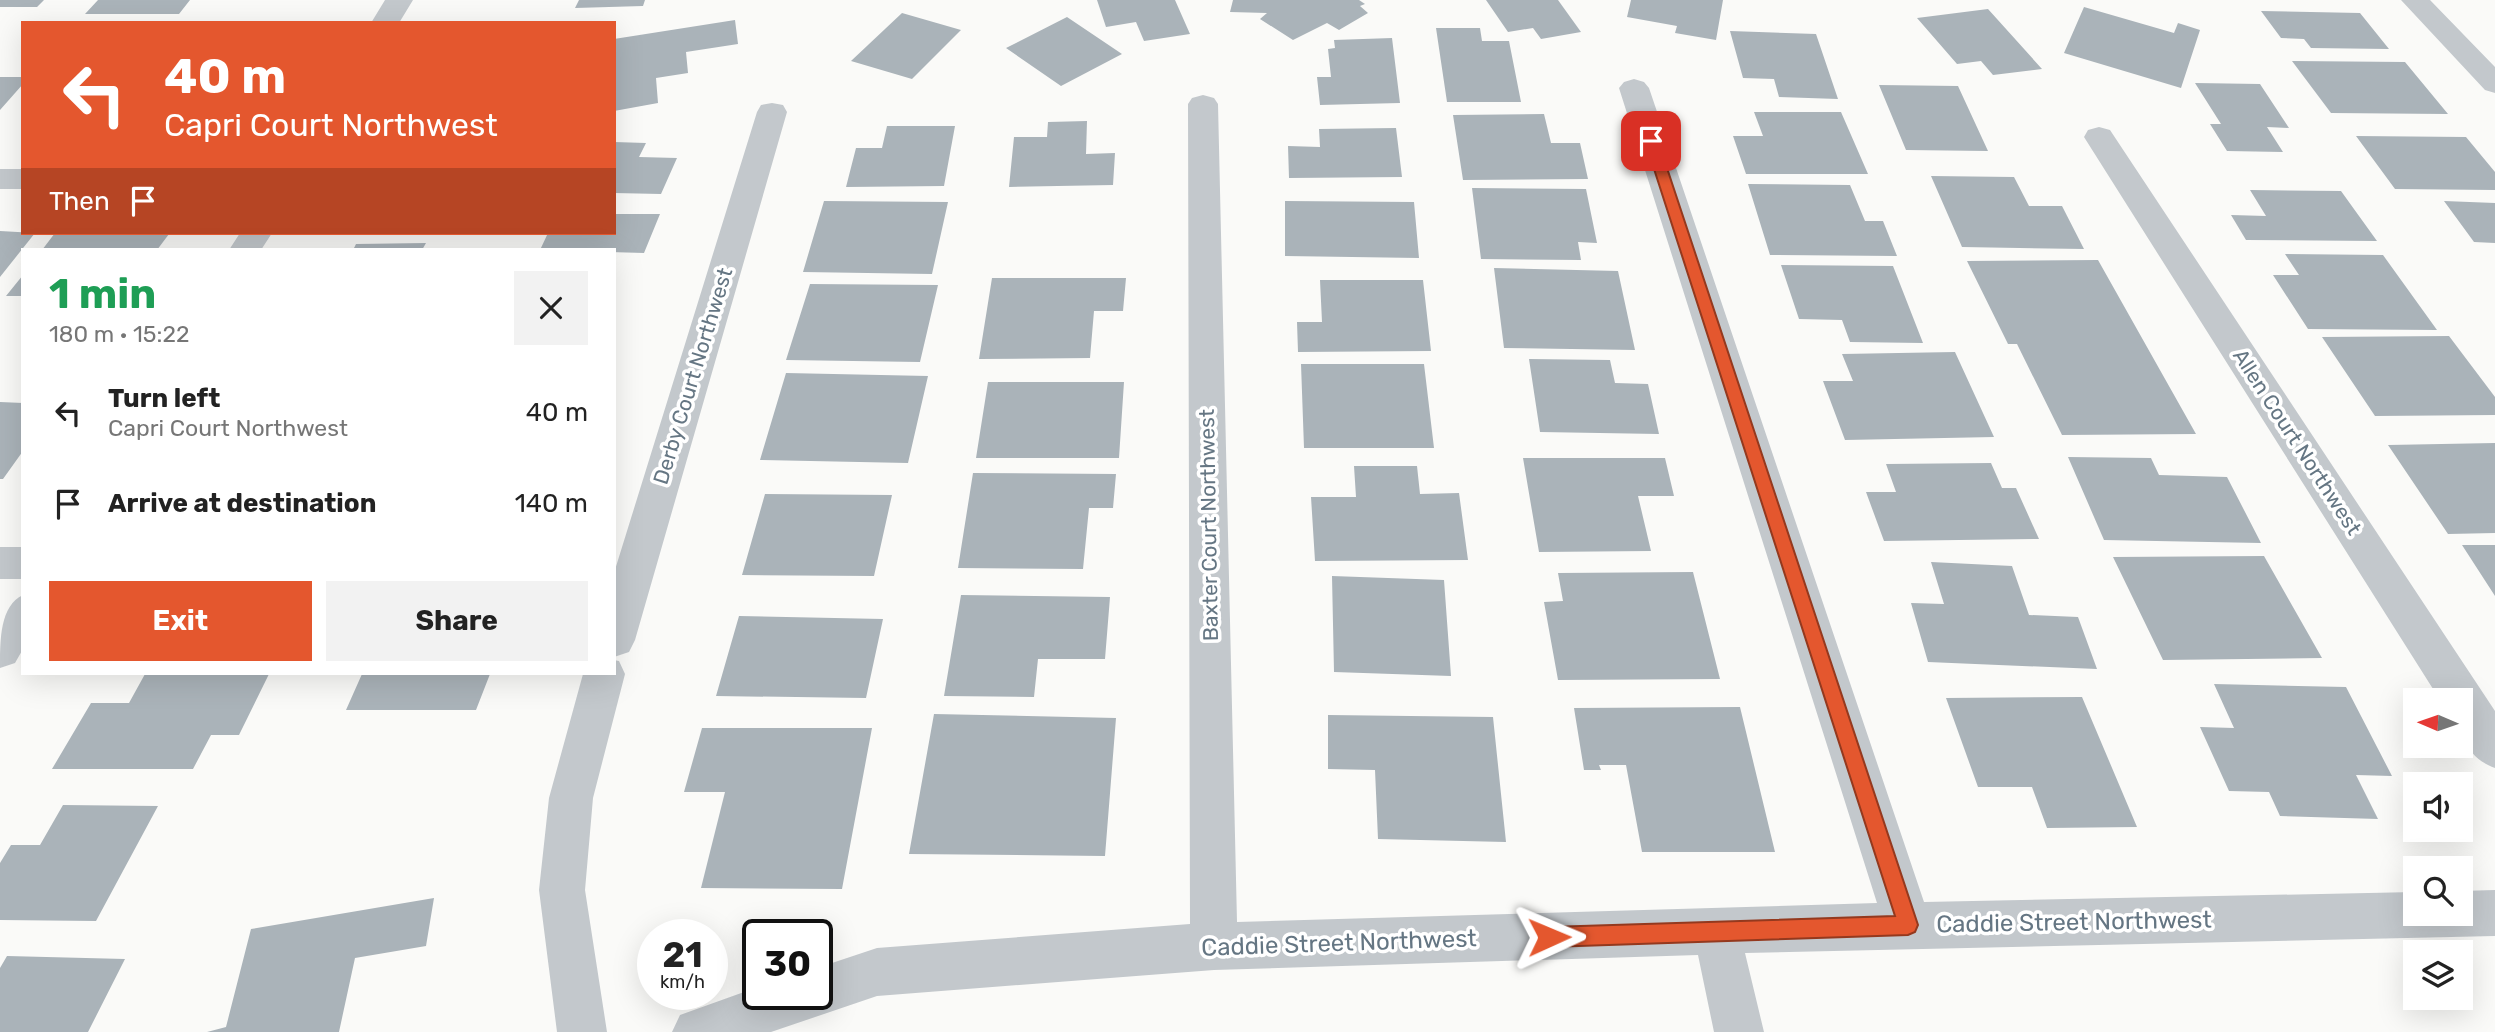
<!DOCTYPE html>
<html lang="en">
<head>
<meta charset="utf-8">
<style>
  body { margin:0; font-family:Rubik,sans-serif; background:#f2f2f2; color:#222; height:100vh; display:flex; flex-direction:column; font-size:26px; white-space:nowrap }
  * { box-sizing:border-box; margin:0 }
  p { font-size:23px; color:#767676 }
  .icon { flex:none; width:38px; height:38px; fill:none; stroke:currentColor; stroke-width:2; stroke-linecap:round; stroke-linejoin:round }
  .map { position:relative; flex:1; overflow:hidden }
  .drawer { position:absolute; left:21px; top:248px; width:595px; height:427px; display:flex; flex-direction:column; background:#fff; border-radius:0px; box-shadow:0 7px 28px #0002 }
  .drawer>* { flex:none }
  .hud { position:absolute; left:21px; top:21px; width:595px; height:214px; border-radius:0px; box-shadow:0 7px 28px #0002; background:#e4572e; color:#fff; overflow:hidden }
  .needle { width:46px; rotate:272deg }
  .fabs { position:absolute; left:2403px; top:688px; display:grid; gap:14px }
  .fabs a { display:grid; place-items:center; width:70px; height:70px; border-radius:0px; background:#fff; box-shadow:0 7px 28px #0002; font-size:35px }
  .speed { position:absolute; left:637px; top:919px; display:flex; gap:14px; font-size:35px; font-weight:700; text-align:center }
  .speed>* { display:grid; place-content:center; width:91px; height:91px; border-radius:50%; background:#fff; box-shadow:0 7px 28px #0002; line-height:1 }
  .speed small { font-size:18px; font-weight:400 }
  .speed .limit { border:4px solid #111; border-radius:10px; background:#fff; color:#111 }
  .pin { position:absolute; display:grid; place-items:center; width:60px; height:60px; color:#fff; margin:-30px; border-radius:14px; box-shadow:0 4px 10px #0006 }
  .me { position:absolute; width:77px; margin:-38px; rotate:89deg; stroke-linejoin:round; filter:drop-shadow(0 0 5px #0008) }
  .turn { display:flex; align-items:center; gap:24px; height:147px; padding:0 28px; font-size:32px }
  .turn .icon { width:91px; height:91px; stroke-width:2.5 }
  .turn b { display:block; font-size:49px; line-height:60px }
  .then { display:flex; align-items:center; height:66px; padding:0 28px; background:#0003; gap:14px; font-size:26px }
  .round { display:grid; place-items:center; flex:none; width:74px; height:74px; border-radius:0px; background:#f2f2f2 }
  .overview { display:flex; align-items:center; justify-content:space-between; height:119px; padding:0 28px }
  h1 { font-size:42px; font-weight:700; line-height:52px; color:#1e9e55 }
  .action { display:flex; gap:14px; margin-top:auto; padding:14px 28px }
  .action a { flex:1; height:80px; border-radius:0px; background:#e4572e; color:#fff; font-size:28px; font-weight:700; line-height:80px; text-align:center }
  .action a+a { background:#f2f2f2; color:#222 }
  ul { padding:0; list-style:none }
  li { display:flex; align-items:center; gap:21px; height:91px; padding:0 28px }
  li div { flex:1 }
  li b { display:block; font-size:26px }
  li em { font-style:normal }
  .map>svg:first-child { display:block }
</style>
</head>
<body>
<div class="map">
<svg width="2495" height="1032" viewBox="0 0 2495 1032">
  <rect width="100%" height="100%" fill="#fafaf8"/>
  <path fill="#aab3b9" d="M0 0H44L37 7H0Z
    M98 0H190L179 14H85Z
    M579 0H645L643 6 575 8Z
    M1097 0H1175L1190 34 1144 41 1136 22 1106 27Z
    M1233 0H1359L1365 4 1360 6 1368 13 1339 30 1327 23 1293 40 1260 19 1267 13 1230 12Z
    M1486 0H1558L1581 32 1541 39 1533 28 1508 32Z
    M1631 0H1723L1716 40 1675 33 1677 26 1627 17Z
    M2084 7 2174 33 2178 23 2200 30 2181 88 2064 53Z
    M1988 9 2042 69 1993 75 1981 61 1957 64 1917 18Z
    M2261 11 2360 13 2389 49 2311 48 2304 39 2281 38Z
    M902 13 961 30 912 79 851 61Z
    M1067 17 1122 54 1061 86 1006 48Z
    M735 20 738 44 686 52 688 73 656 78 658 103 614 111V39Z
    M1436 28H1480L1482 41H1509L1521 102H1447Z
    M1730 31 1816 34 1838 99 1779 97 1774 79 1743 78Z
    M1392 38 1400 103 1320 105 1317 77H1331L1328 49 1335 48 1334 40Z
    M2292 61 2405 62 2448 114 2331 113Z
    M0 77H23V84L0 110Z
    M2195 83 2260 84 2289 128 2267 127 2283 152 2227 151 2210 124H2221Z
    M1879 85 1958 86 1988 151 1906 150Z
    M1754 112H1841L1868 174H1746L1733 136H1763Z
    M1544 114 1551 143H1580L1588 179 1463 180 1453 115Z
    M1087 121 1086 154 1115 153 1113 185 1009 187 1014 137H1047L1048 122Z
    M887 126H955L944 186 846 187 856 148H882Z
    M1396 128 1402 177 1289 178 1288 146 1320 147 1319 129Z
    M2356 136 2466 137 2495 172V190L2395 189Z
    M614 142 646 143 639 157 677 158 661 194 614 193Z
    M1931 176 2014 177 2029 206H2062L2084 249 1962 247Z
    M1748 184 1850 185 1865 221H1883L1897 256 1770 255Z
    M1472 188 1586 189 1597 243 1578 242 1581 260 1481 259Z
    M2250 190 2341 191 2377 241 2246 240 2231 215 2266 216Z
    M824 201 948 202 932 274 803 272Z
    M1285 201 1414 202 1419 258 1285 256Z
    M2444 201 2495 203V243L2474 242Z
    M614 214H660L644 253 540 250 548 233H614Z
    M0 231 35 233 0 277Z
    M55 233 169 234 157 250H42Z
    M426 243 422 250H353L356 244Z
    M2285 254 2383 255 2437 330 2308 329 2273 275H2299Z
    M2098 260 2196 434 2062 435 2017 344H2008L1967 261Z
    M1781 265 1893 266 1923 343 1850 342 1842 320 1799 319Z
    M1494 268 1618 271 1635 350 1504 348Z
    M23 275V296H6Z
    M992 278H1126L1123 311H1094L1090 358 979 359Z
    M1320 280H1423L1431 351 1298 352 1297 322H1322Z
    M810 284 938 285 920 362 786 360Z
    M2449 336 2495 397V415L2375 416 2322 337Z
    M1955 352 1994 437 1845 440 1823 381H1853L1842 354Z
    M1529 359 1610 360 1615 383 1648 384 1659 434 1540 432Z
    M1301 364H1424L1434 448H1304Z
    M786 373 928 376 908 463 760 460Z
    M988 382H1124L1119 458H976Z
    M0 402 23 403V451L3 479H0Z
    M2495 443V533L2448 534 2388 445Z
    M2068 457 2151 458 2159 475 2227 477 2261 543 2104 540Z
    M1523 458H1665L1674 496H1638L1651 551 1539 552Z
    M1991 463 2002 488H2016L2039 539 1884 541 1866 492H1896L1886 464Z
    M1354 466H1417L1420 494 1459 493 1468 560 1315 561 1311 497H1356Z
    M973 473 1116 474 1113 508H1089L1083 569 958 568Z
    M765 494 892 495 874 576 742 575Z
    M2462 545H2495V596Z
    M2264 556 2322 658 2163 660 2113 557Z
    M1931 562 2012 566 2029 615 2078 617 2097 669 1928 662 1911 603 1944 604Z
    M1693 572 1720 679 1558 680 1544 602 1563 601 1558 573Z
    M1332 576 1444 580 1451 676 1334 672Z
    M961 595 1110 597 1105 659H1038L1034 697 944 696Z
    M739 616 883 619 866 698 716 696Z
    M145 674H269L239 735H211L193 769H52L91 703H129Z
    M362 674H490L476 710H346Z
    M2214 684 2346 687 2392 776 2356 775 2378 819 2280 816 2269 792 2229 791 2200 727 2234 728Z
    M2082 697 2137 827 2047 828 2032 787H1978L1946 698Z
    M1740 707 1775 852H1642L1626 765H1599L1601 770H1584L1574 708Z
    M934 714 1116 718 1105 856 909 854Z
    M1328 715 1493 717 1506 842 1378 839 1375 770 1328 769Z
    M702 728H872L842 889 701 888 725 792H684Z
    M63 805 158 806 96 921 0 920V863L11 845H40Z
    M434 898 426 946 355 958 339 1032H207L226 1027 251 929Z
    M7 956 125 959 88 1032H0V968Z"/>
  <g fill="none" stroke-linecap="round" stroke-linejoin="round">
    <path fill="#c3c8cc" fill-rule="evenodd" d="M385 0H413L399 23H371Z
      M2401 0H2430L2495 67V93L2485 90Z
      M1634 79 1644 82 1649 88 1924 902 2415 892V914H2460V891L2495 890V936L1745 953 1764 1032H1714L1698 955 1214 970 877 996 771 1032H672L680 1015 758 987V994H817V968L877 948 1190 924 1188 104 1192 98 1203 95 1214 98 1218 104 1237 922 1877 903 1619 88 1624 82Z
      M772 103 783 105 787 112 635 640 629 652 614 657V573L757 112 761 105Z
      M2099 127 2110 130 2495 711V768C2463 756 2460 731 2460 700H2440L2084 137 2088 130Z
      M0 169H23V189H0Z
      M240 233H272L261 250H229Z
      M0 547H23V579H0Z
      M23 595V649L15 663 0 668C0 639 0 606 23 595Z
      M614 660 619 661 625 674 593 798 585 890 607 1032H557L539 890 549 798 583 674H614Z"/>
  </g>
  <path fill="#e4572e" stroke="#94391e" stroke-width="2" d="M1651 137 1658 141 1918 925 1915 932 1908 935 1549 947 1542 944 1539 937 1542 930 1549 927 1895 916 1645 141Z"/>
  <g text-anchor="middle" stroke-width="7" stroke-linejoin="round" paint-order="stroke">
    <g font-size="21" fill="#657683" stroke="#fff">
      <text transform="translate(693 376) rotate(-73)" y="7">Derby Court Northwest</text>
      <text transform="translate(2297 442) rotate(57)" y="7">Allen Court Northwest</text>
      <text transform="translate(1209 525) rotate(-91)" y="7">Baxter Court Northwest</text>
    </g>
    <g font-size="24" fill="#657683" stroke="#fff">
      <text transform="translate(2074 922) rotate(-1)" y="8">Caddie Street Northwest</text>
      <text transform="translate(1339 943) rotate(-2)" y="8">Caddie Street Northwest</text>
    </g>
  </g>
</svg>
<div class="fabs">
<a><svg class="needle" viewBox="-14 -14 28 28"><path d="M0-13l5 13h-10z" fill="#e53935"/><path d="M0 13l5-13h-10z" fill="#767676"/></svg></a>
<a><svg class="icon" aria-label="sound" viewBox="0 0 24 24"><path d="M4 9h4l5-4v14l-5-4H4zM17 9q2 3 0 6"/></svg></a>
<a><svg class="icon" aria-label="search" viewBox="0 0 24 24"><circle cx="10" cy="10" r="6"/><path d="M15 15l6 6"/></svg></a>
<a><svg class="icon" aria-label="layers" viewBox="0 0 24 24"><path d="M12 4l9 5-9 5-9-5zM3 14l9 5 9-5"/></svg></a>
</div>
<div class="speed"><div>21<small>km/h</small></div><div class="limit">30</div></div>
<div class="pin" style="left:1651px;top:141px;background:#d93025"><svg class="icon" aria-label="arrive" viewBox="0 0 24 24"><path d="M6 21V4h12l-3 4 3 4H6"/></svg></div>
<svg class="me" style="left:1549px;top:937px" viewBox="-20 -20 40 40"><path d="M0-17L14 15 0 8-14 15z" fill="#e4572e" stroke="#fff" stroke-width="4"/></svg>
<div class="hud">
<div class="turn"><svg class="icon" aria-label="left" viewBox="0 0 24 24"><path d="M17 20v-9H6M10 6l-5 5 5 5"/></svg><div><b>40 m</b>Capri Court Northwest</div></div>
<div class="then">Then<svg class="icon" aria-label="arrive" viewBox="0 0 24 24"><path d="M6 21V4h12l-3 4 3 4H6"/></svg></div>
</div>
<section class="drawer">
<div class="overview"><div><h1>1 min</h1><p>180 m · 15:22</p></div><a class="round"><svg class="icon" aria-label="close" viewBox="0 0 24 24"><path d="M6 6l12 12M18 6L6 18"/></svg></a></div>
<ul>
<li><svg class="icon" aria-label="left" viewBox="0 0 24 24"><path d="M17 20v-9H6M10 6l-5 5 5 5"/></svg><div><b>Turn left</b><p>Capri Court Northwest</p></div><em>40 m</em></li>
<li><svg class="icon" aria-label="arrive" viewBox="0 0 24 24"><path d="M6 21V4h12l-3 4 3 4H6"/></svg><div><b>Arrive at destination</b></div><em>140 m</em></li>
</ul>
<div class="action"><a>Exit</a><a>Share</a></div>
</section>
</div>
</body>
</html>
